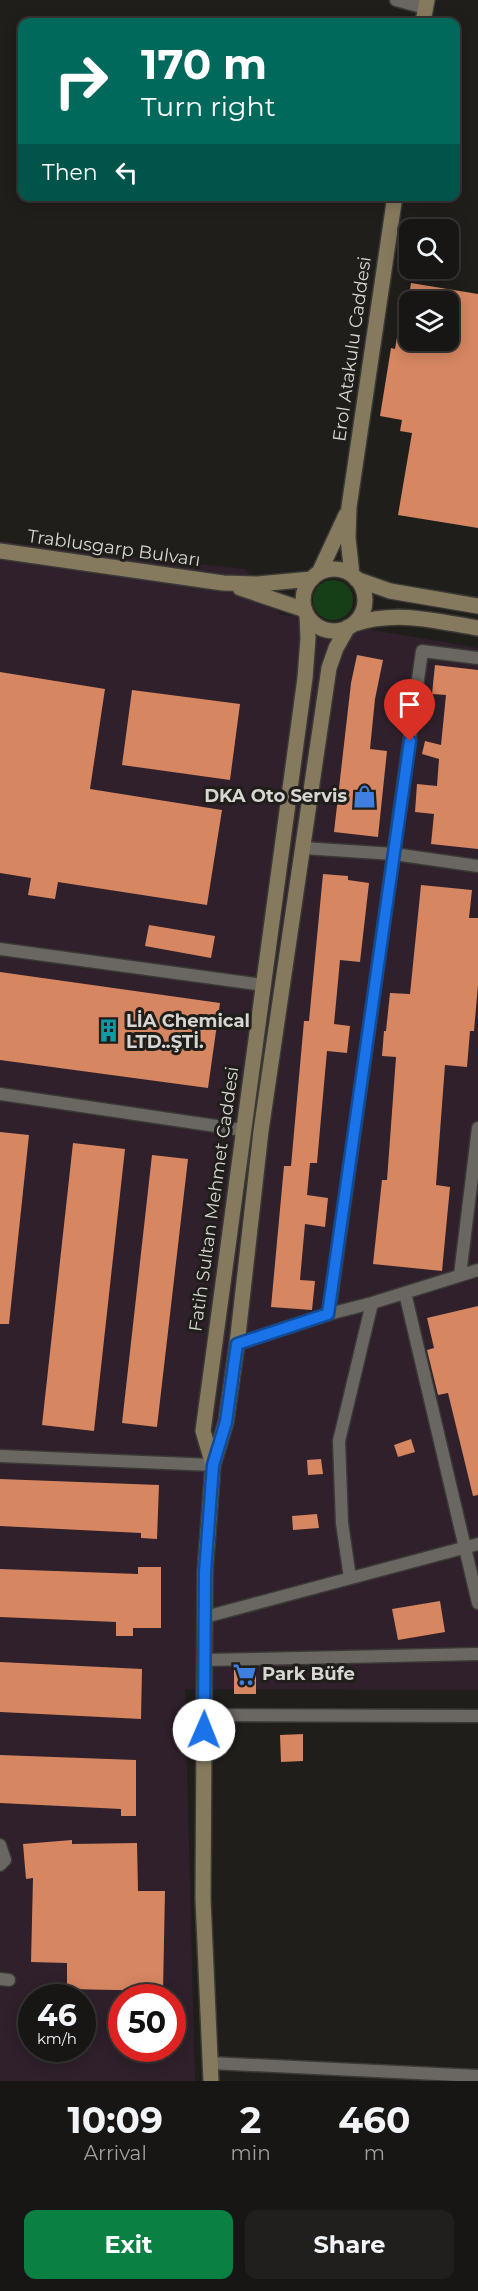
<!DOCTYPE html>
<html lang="en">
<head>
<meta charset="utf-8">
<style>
  body { margin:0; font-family:Montserrat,sans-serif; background:#211f1d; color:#f1f3f6; height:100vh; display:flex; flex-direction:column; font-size:22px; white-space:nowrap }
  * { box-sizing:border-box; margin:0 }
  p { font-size:20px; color:#9f9fa0 }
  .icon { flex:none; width:33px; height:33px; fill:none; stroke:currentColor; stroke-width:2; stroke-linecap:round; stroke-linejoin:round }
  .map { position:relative; height:2081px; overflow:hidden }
  .sheet { display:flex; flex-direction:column; background:#181614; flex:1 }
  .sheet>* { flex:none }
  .top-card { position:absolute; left:18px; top:18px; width:442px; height:183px; border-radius:12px; box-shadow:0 3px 15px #0003,0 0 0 2px #363534; background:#00695c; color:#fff; overflow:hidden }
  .fabs { position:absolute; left:399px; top:219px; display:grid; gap:12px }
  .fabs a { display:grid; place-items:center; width:60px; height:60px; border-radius:12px; background:#181614; box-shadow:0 3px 15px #0003,0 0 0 2px #363534; font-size:30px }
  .speed { position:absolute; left:18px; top:1984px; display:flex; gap:12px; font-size:30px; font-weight:700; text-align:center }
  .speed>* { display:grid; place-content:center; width:78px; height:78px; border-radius:50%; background:#181614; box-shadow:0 3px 15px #0003,0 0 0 2px #363534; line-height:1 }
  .speed small { font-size:15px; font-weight:400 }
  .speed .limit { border:9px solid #d22; background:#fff; color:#111 }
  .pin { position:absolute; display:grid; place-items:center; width:51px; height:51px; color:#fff; margin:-62px -26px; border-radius:50% 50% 50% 0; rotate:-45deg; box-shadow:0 0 6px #0007 }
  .pin .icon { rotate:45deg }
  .me { position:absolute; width:66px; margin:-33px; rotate:1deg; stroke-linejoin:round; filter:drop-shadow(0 0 4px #0008) }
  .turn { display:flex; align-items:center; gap:21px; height:126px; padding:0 24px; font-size:27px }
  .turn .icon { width:78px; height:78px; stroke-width:2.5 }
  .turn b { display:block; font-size:42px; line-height:51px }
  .then { display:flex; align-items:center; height:57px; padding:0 24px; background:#0003; gap:12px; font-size:22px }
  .eta { display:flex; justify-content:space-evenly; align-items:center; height:102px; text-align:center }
  .eta b { font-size:36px; font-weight:700; line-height:42px }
  .cta { display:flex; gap:12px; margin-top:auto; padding:12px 24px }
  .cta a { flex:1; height:69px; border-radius:12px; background:#0b8043; color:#fff; font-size:24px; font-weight:700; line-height:69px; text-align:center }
  .cta a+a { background:#211f1d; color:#f1f3f6 }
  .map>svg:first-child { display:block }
</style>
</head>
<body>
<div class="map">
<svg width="478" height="2081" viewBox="0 0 478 2081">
  <rect width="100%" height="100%" fill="#201e1a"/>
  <path fill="#2f202b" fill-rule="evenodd" d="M0 541 57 549 245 569 280 614 478 648V1690L185 1689 195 2081H0ZM32 1998H82V2049H32ZM122 1998H172V2049H122Z"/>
  <path fill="#173f17" d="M313 600a20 20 0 1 1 40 0a20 20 0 1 1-40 0Z"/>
  <path fill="#d68661" d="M411 283 478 294V528L398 515 412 433 400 431 402 420 380 416 391 348 395 349 403 301 410 302V340H448V302H408Z
    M357 655 383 660 375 699 370 749 387 751 378 837 334 832 351 683Z
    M435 665 478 670V849L431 844 434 814 415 812 417 784 437 786 439 759 422 754 425 741 441 745 446 695 432 694Z
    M0 672 105 689 90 789 222 810 207 905 58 882 55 899 28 895 31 878 0 873Z
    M132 690 240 704 230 780 122 765Z
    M323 874 348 876V880L369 883 360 962 340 960 334 1024 350 1026 347 1053 327 1051 317 1163H310L307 1195 328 1198 325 1227 305 1224 300 1280 315 1281 312 1310 271 1307 284 1166H291L304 1021H309Z
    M421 885 472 890 469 918H478V985L474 1031H470L467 1067 445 1065 436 1185 450 1187 442 1271 373 1264 382 1180H387L396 1057 382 1056 384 1031H386L390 993 410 994Z
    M149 925 215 936 211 958 145 946Z
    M0 972 220 1003 208 1088 0 1060Z
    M0 1132 29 1135 9 1324H0Z
    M73 1143 125 1149 94 1431 42 1425Z
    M152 1155 188 1159 157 1427 122 1423Z
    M478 1306V1495L473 1496 448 1393 438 1395 427 1350 434 1348 427 1318Z
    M411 1439 415 1452 398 1457 394 1445Z
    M321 1459 323 1474 308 1475 307 1460Z
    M0 1479 159 1485 157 1539 141 1538V1533L0 1526Z
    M317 1514 319 1528 293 1530 292 1516Z
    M138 1567H161V1628H133V1636H116V1622L0 1617V1569L138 1574Z
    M440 1601 445 1632 398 1640 392 1609Z
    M0 1662 142 1669 141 1719 0 1712Z
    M234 1670H256V1694H234Z
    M303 1734V1761L281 1762 280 1735Z
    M0 1755 136 1760V1816H121V1809L0 1803Z
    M72 1840V1844L137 1843 138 1891H165L163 1991 67 1989V1963L31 1962 33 1878 26 1879 23 1844Z"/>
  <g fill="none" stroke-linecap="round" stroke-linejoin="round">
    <defs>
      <path id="street" d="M396 0 425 8
        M303 848 394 854 478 866
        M0 949 263 985
        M0 1094 243 1130
        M460 1275 478 1128
        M405 1293 478 1603
        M329 1314 422 651 478 658
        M237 1344 329 1314 372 1303 478 1270
        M0 1456 213 1465
        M350 1578 342 1523 339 1441 372 1303
        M205 1617 478 1544
        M205 1660 478 1654
        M204 1715 478 1716
        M0 1845 5 1860 0 1865
        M0 1979 9 1980
        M211 2063 478 2076"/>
      <path id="secondary" d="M423 22 427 0
        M0 551 223 583 258 584 312 579
        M303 600a31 31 0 1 1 62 0a31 31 0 1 1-62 0Z
        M319 573 346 515
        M352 575 348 538 349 507 395 196
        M356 579 390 591 478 606
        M240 588 305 610
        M354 624C397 610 435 621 478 628
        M213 1465 203 1431 305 678 308 638 307 615
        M211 2081 203 1899 205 1572 213 1465 226 1422 237 1344 261 1131 329 668 336 648 348 627"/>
    </defs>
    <use href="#street" stroke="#3b3936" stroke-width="15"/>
    <use href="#secondary" stroke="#3b3936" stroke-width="18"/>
    <use href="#street" stroke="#6a6762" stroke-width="12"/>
    <use href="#secondary" stroke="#867a5e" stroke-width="15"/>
  </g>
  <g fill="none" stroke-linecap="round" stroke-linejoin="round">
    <defs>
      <path id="route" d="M204 1730 205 1572 213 1465 226 1422 237 1344 328 1314 410 741"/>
    </defs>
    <use href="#route" stroke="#114b97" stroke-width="15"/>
    <use href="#route" stroke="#1a73e8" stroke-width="10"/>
  </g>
  <defs>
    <symbol id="shop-bare" viewBox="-9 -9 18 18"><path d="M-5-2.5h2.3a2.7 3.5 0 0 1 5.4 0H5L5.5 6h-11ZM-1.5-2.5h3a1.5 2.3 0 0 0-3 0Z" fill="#3f7fe0" stroke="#201e1a" stroke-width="2.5" paint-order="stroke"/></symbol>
    <symbol id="building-bare" viewBox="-9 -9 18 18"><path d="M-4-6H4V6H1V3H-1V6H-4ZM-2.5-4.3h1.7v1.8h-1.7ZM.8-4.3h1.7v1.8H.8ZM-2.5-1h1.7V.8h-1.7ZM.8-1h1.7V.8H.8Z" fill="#0f9aa8" stroke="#201e1a" stroke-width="2.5" paint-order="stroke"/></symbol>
    <symbol id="supermarket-bare" viewBox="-9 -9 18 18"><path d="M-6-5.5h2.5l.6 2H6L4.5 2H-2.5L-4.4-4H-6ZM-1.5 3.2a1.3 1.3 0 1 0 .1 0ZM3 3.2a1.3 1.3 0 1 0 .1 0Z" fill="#3f7fe0" stroke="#201e1a" stroke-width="2.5" paint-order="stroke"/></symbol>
  </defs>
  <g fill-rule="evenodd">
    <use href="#shop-bare" x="348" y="780" width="33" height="33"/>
    <use href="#building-bare" x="92" y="1014" width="33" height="33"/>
    <use href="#supermarket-bare" x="228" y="1658" width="33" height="33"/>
  </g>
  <g text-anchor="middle" stroke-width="6" stroke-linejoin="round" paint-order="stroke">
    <g font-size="18" fill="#d8d6d3" stroke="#201e1a">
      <text transform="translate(352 349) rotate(-82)" y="6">Erol Atakulu Caddesi</text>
      <text transform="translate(114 548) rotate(8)" y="6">Trablusgarp Bulvarı</text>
      <text transform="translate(214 1199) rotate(-82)" y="6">Fatih Sultan Mehmet Caddesi</text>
    </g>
    <g font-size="18" font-weight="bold" fill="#d8d6d3" stroke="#201e1a" text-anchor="start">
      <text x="347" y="802" text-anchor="end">DKA Oto Servis</text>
      <text x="126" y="1027">LİA Chemical<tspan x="126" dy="21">LTD..ŞTİ.</tspan></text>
      <text x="262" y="1680">Park Büfe</text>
    </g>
  </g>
</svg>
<div class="fabs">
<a><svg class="icon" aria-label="search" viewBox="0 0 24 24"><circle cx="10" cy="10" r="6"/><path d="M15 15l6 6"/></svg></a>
<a><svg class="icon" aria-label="layers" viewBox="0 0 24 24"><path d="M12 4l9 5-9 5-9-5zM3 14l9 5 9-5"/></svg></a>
</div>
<div class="speed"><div>46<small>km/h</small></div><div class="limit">50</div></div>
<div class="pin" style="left:410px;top:741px;background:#d93025"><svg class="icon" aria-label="arrive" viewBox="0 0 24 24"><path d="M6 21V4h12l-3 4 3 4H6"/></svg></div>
<svg class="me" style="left:204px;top:1730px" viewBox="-20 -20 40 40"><circle r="19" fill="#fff"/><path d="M0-13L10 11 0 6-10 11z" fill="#1a73e8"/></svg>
<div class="top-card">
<div class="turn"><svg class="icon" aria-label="right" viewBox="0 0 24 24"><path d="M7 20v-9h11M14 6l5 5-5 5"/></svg><div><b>170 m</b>Turn right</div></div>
<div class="then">Then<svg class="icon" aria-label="left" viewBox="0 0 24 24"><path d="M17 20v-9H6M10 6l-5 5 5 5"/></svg></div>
</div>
</div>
<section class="sheet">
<div class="eta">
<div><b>10:09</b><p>Arrival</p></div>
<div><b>2</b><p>min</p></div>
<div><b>460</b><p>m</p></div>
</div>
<div class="cta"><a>Exit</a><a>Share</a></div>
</section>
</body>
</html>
